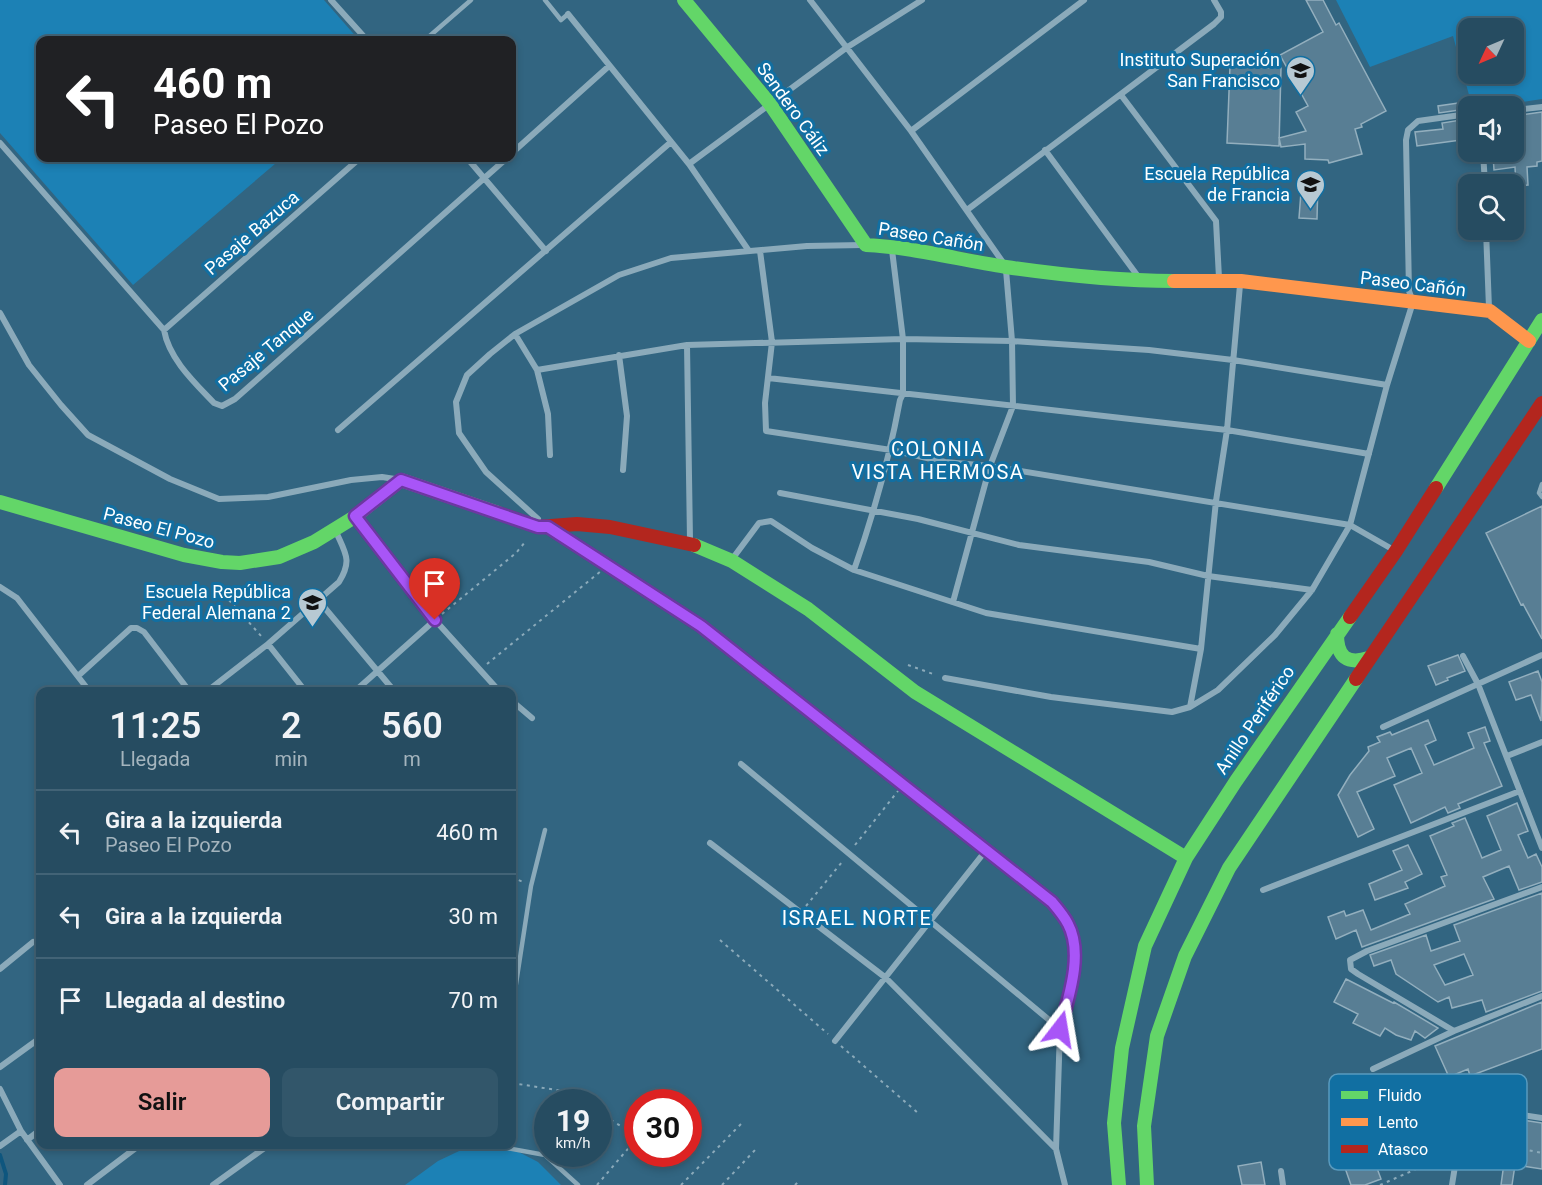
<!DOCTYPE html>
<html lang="es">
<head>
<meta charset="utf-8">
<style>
  body { margin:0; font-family:Roboto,sans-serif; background:#32566a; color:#f1f3f6; height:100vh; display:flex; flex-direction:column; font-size:22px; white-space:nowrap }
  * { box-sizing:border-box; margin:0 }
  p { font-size:20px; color:#a4b4bd }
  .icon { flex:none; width:33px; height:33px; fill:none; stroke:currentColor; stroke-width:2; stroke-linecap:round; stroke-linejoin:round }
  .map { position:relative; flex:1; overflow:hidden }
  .details { position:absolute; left:36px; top:687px; width:480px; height:462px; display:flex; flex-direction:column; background:#264c61; border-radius:12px; box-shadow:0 3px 9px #0003,0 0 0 2px #426376 }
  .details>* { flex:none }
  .top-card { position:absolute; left:36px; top:36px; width:480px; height:126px; border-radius:12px; box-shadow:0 3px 9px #0003,0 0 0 2px #426376; background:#202124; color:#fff; overflow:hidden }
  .needle { width:39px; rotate:226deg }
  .buttons { position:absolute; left:1458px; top:18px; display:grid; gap:12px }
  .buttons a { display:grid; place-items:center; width:66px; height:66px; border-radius:12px; background:#264c61; box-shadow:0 3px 9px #0003,0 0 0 2px #426376; font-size:30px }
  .speed { position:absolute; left:534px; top:1089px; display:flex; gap:12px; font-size:30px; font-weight:700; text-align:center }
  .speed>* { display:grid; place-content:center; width:78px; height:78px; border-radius:50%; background:#264c61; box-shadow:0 3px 9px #0003,0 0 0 2px #426376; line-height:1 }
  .speed small { font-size:15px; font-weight:400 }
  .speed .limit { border:9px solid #d22; background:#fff; color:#111 }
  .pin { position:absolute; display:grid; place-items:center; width:51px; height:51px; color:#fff; margin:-62px -26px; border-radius:50% 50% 50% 0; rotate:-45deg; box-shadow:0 0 6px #0007 }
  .pin .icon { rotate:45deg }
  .me { position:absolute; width:66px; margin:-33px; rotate:14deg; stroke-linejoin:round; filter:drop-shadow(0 0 4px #0008) }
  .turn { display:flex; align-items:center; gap:21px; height:126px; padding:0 18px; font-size:27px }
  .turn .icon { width:78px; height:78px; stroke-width:2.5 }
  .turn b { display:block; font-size:42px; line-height:51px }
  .eta { display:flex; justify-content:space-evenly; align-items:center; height:102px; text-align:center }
  .eta b { font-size:36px; font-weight:600; line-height:42px }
  .action { display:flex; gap:12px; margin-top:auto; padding:12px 18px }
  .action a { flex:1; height:69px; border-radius:12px; background:#e69b98; color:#111; font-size:24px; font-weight:600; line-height:69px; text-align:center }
  .action a+a { background:#32566a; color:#f1f3f6 }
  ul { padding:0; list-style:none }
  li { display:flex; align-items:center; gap:18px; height:84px; padding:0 18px; border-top:2px solid #426376 }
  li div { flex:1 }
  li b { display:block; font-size:22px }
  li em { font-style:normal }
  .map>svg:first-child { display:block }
</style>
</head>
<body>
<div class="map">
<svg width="1542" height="1185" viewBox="0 0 1542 1185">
  <rect width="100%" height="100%" fill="#326581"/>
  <path fill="#1c81b5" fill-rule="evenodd" d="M0 0H324L359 40H40V158H282L133 285 0 133Z
    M1336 0H1542V99L1495 106H1472L1453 36 1370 67ZM1468 28H1514V74H1468Z
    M474 1144 505 1145 538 1162 561 1185H405L438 1161Z"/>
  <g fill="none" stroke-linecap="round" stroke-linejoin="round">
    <path stroke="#0e567e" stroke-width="4" d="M0 1155 6 1174 5 1185"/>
  </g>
  <path fill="#587e94" stroke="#93afbe" stroke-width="1.5" fill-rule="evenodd" d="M1306 0H1323L1336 25 1339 23 1386 111 1361 124 1362 127 1355 129 1362 154 1329 163 1328 160 1305 159V144L1281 147 1279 138 1306 131 1296 112 1308 106 1280 55 1323 32Z
    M1230 66 1281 68 1279 146 1227 143Z
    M1465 102 1466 109 1439 113 1438 106Z
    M1542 112V161L1537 162V166L1527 167 1528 185 1516 186 1515 167 1494 170 1493 155 1496 154V152H1514V116Z
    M1467 119 1468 139 1417 146 1415 132 1443 129 1442 123Z
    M1305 180 1318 181 1317 219 1299 218 1301 192H1304Z
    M1542 506V639L1523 604 1521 605 1486 533Z
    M1458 655 1465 671 1447 678 1448 680 1436 685 1428 666Z
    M1538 671 1542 682 1541 721 1531 695 1516 700 1509 682Z
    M1428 720 1436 740 1425 745 1434 765 1474 748 1468 733 1485 727 1490 741 1484 743 1502 786 1458 804 1460 808 1448 813 1445 807 1411 823 1394 785 1422 773 1411 748 1387 758 1395 776 1357 792 1374 829 1358 837 1338 795 1350 775 1369 751 1368 747 1380 742 1377 737 1390 732 1392 735Z
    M1517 803 1528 831 1518 835 1528 858 1536 854 1542 867V882L1519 890 1509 866 1483 877 1494 899 1362 947 1356 930 1336 939 1328 917 1344 911 1346 916 1363 910 1371 930 1410 914 1405 904 1445 886 1441 877 1447 875 1430 836 1454 826 1452 823 1465 818 1482 858 1501 850 1487 816Z
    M1408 845 1422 874 1405 882 1408 888 1375 900 1369 884 1402 870 1393 851Z
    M1542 893V991L1486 1012 1482 1000 1452 1008 1449 997 1438 1002 1396 974 1391 960 1374 966 1370 955 1426 935 1431 951 1460 941 1454 925ZM1464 954 1473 975 1445 985 1434 965Z
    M1346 979 1393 1003 1394 1002 1438 1028 1425 1038 1415 1031 1411 1040 1396 1035 1385 1028 1380 1036 1353 1023 1358 1014 1334 1002Z
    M1542 1002V1049L1470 1076 1468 1069 1449 1077 1435 1046Z
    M1479 1113 1542 1123V1169L1515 1165 1512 1185H1501L1504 1163 1479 1157 1484 1135 1476 1133Z
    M1366 1156 1368 1162 1374 1160 1381 1179 1365 1185H1351L1344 1165Z
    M1261 1162 1265 1185H1242L1238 1166Z"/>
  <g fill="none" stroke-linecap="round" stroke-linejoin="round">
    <path stroke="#8baaba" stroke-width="2" stroke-dasharray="3 4.5" stroke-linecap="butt" d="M229 600 262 637
      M442 614 516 553 526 541
      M487 664 601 571
      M908 665 936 675
      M855 845 898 791
      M512 877 523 882
      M806 906 842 862
      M720 940 828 1034
      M841 1046 918 1113
      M512 1083 563 1091 582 1102
      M598 1112 637 1136
      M1471 1138 1542 1153
      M597 1185 638 1137
      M681 1185 741 1124
      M722 1185 756 1149
      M795 1185 800 1180
      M1380 1185 1446 1156"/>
    <path stroke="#8baaba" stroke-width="4.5" d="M545 0 561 20 568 14
      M425 40 471 0
      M1542 484 1539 493 1542 497
      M512 1010 531 886 545 830
      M484 1144 545 1155 578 1185"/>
    <path stroke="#8baaba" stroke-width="6" d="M331 0 367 40
      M810 0 911 131 1002 261
      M568 14 689 164 749 251
      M1121 95 1216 221 1219 278
      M1514 110 1542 107
      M911 131 1084 0
      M0 143 164 330C169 359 195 383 214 403L222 406 235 399 507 158
      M1045 150 1137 275
      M1483 152 1485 184
      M512 153 609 66
      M467 158 546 251
      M689 164 846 48 922 0
      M967 210 1214 24 1221 17V12L1214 0
      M1486 230 1489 308
      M760 251 772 342 765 403 766 431 891 450 945 462 990 466 1350 525 1392 549
      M0 313 29 365 61 405 88 435 170 479 219 499 268 497 351 480 382 477 395 479
      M164 330 360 158
      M515 334 537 370
      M687 345 690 540
      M619 355 627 416 623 470
      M768 378 1227 430 1369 454
      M338 430 671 142
      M550 455 548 414 537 370 687 345 903 339 1012 341 1149 350 1233 360 1387 385
      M780 493 918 519 1019 545 1149 562 1208 576 1312 590
      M357 519 435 620 500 692
      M538 519 486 472 459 433 456 402 467 375 490 354 515 334 619 275 671 258 807 246 863 245
      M553 531 701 626 1052 901 1068 924 1075 947 1073 978 1060 1029 1056 1149 1065 1185
      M733 558 759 523 771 521 812 548 854 570 986 613 1201 649
      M854 570C874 513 889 460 900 400L903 394V339L892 250
      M0 587 17 598 90 692
      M319 601 395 692
      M953 602 990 466 1013 406 1012 341 1006 270
      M268 644 306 692
      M1463 656 1478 684 1542 848
      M78 676 131 628H137L144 632 190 692
      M945 678 1051 697 1172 712 1190 707 1218 690 1275 635 1312 590 1350 525 1387 385 1413 302 1409 291 1406 140 1408 130 1418 121 1468 114
      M206 692 268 644 339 582C352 561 346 554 337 534
      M354 692 435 620
      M512 701 532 718
      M1190 707 1201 649 1216 501 1227 430 1240 285
      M1383 727 1542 655
      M1507 756 1542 742
      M741 764 1060 1029
      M710 843 886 978 1056 1149
      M1542 887 1367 951 1350 960 1351 969 1358 974 1454 1031 1542 996
      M1263 890 1520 791
      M0 969 33 942
      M835 1041 987 849
      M0 1067 40 1038
      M1373 1069 1454 1031
      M0 1089 21 1131 60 1185
      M27 1140 40 1130
      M0 1146 21 1131
      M1281 1171 1283 1185
      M87 1185 141 1144
      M213 1185 270 1144
      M1452 1185 1464 1110 1472 1107 1542 1118"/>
    <path stroke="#63d668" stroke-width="14" d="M684 0 770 104 866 245C913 247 959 260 1006 267 1061 275 1118 281 1174 281
      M1436 488 1542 320
      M0 502 184 555 222 562 240 563 279 557 314 542 353 518 401 480 498 513
      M694 545 732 561 808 609 915 692 1186 858
      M1337 634C1337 657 1347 665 1369 658
      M1119 1185 1114 1123 1122 1048 1145 946 1186 858 1236 781 1350 617
      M1147 1185 1144 1126 1157 1036 1185 956 1229 868 1356 679"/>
    <path stroke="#ff974d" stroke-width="14" d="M1174 281H1241L1490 311 1529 341"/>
    <path stroke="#b3261e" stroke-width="14" d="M498 513 538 527 577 524 610 527 694 545
      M1350 617 1396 551 1436 488
      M1356 679 1542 403"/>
  </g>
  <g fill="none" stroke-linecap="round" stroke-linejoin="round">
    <defs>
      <path id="route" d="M435 620 355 516 401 480 538 527H548L701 626 1052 902C1058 909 1064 916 1068 924 1084 954 1068 999 1060 1029"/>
    </defs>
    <use href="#route" stroke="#6d37a1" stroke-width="15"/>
    <use href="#route" stroke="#a855f7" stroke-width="10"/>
  </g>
  <defs>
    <symbol id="school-pin" viewBox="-11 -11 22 30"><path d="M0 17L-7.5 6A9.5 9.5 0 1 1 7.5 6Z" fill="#b7c9d3" stroke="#116fa2"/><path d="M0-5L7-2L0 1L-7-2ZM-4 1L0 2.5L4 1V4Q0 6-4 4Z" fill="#111"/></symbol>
  </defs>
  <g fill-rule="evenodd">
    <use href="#school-pin" x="1284" y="54" width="33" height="45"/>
    <use href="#school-pin" x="1294" y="168" width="33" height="45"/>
    <use href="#school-pin" x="296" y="586" width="33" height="45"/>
  </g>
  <g text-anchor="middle" stroke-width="6" stroke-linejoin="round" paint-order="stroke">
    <g font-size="18" fill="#fff" stroke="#116fa2" text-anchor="end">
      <text x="1280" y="66">Instituto Superación<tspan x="1280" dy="21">San Francisco</tspan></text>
      <text x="1290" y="180">Escuela República<tspan x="1290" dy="21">de Francia</tspan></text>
      <text x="291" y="598">Escuela República<tspan x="291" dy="21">Federal Alemana 2</tspan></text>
    </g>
    <g font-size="18" fill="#fff" stroke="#116fa2">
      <text transform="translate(793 109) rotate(54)" y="6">Sendero Cáliz</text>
      <text transform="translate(252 233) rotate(-41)" y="6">Pasaje Bazuca</text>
      <text transform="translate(931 237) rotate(9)" y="6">Paseo Cañón</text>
      <text transform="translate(1413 284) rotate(7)" y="6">Paseo Cañón</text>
      <text transform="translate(266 350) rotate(-40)" y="6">Pasaje Tanque</text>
      <text transform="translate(159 528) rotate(15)" y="6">Paseo El Pozo</text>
      <text transform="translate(1255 720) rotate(-56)" y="6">Anillo Periférico</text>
    </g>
    <g font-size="20" letter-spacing="1.5" fill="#fff" stroke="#116fa2">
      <text x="938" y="456">COLONIA<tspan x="938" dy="23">VISTA HERMOSA</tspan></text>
      <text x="857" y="925">ISRAEL NORTE</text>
    </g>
  </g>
  <rect x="1329" y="1074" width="198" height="96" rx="9" fill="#116fa2" stroke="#589abe" stroke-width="1.5"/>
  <rect x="1341" y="1091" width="27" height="8" fill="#63d668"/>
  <rect x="1341" y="1118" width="27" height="8" fill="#ff974d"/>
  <rect x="1341" y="1145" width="27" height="8" fill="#b3261e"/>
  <g font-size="16" fill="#fff">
    <text x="1378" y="1101">Fluido</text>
    <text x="1378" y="1128">Lento</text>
    <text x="1378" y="1155">Atasco</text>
  </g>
</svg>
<div class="buttons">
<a><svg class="needle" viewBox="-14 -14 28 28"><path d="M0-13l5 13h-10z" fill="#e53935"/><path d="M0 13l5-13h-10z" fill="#a4b4bd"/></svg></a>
<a><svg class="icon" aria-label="sound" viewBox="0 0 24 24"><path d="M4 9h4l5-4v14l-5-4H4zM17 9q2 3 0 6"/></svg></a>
<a><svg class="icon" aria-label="search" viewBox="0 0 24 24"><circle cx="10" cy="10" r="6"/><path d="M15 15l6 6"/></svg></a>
</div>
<div class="speed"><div>19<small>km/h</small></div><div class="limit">30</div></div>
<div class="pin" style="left:435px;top:620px;background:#d93025"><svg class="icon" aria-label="arrive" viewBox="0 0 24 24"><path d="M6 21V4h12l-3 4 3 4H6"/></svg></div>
<svg class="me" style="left:1060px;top:1029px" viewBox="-20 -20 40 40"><path d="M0-17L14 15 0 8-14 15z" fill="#a855f7" stroke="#fff" stroke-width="4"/></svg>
<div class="top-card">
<div class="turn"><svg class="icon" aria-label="left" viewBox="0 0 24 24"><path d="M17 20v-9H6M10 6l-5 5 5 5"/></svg><div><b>460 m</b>Paseo El Pozo</div></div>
</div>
<section class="details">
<div class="eta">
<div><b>11:25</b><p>Llegada</p></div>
<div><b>2</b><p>min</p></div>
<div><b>560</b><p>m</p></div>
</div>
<ul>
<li><svg class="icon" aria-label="left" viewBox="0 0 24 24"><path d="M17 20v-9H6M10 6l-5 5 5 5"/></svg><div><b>Gira a la izquierda</b><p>Paseo El Pozo</p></div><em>460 m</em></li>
<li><svg class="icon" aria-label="left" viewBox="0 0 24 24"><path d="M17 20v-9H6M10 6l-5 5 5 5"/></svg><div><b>Gira a la izquierda</b></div><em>30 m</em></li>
<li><svg class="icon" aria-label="arrive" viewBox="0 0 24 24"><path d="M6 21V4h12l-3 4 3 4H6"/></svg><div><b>Llegada al destino</b></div><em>70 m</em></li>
</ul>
<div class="action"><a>Salir</a><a>Compartir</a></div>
</section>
</div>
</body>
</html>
